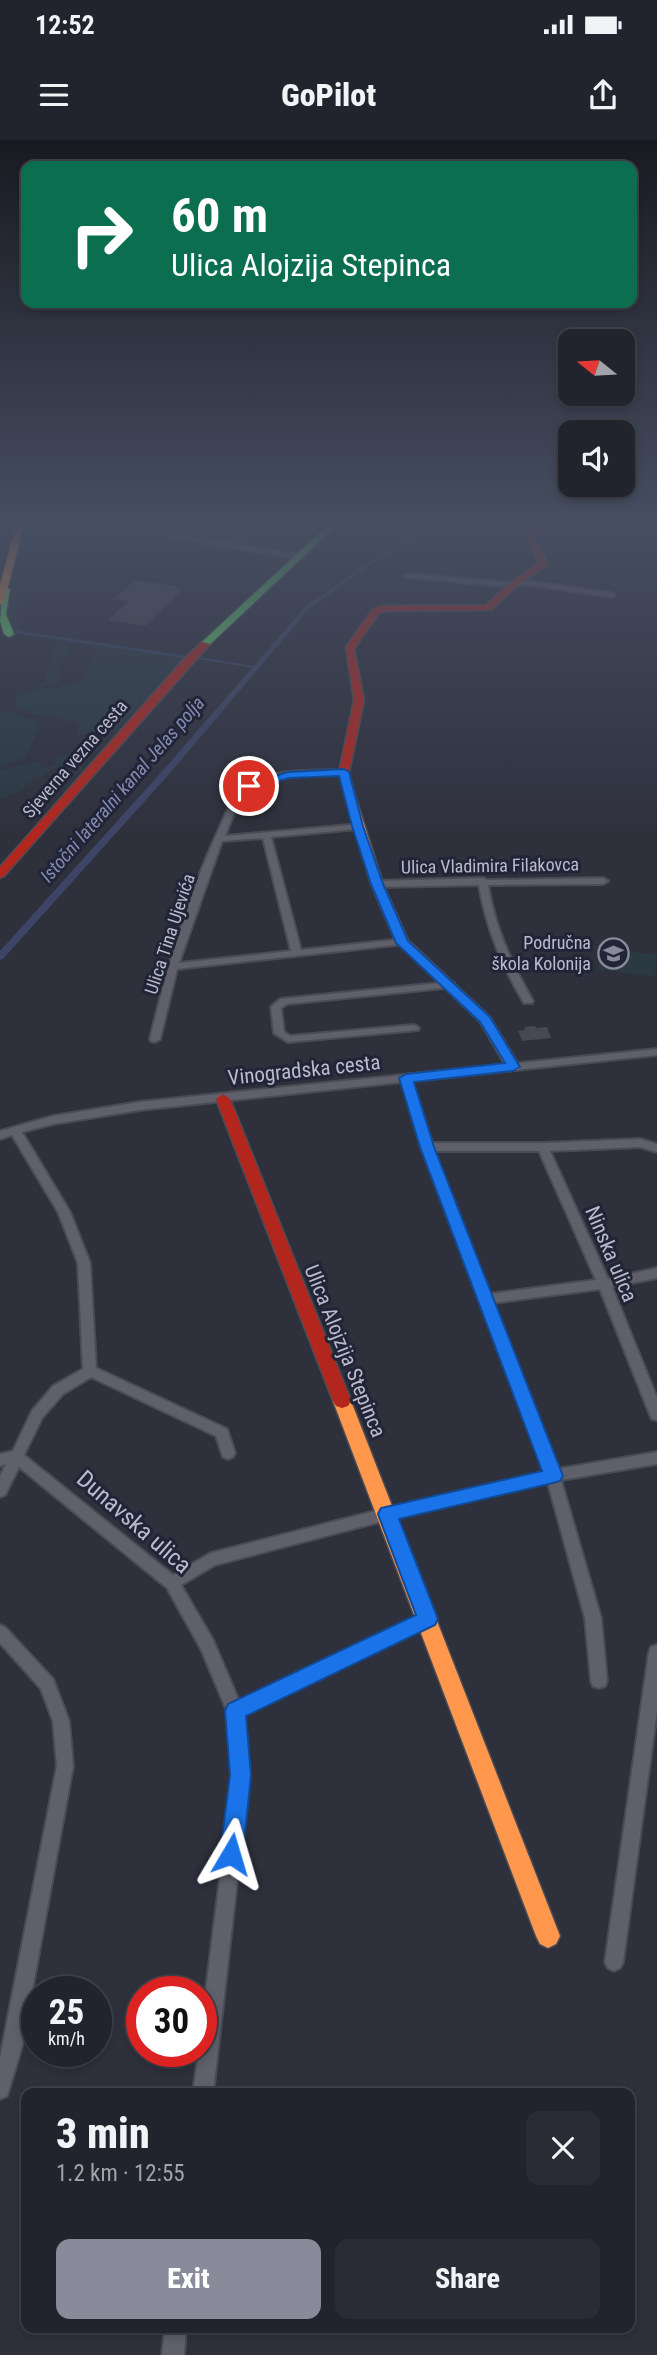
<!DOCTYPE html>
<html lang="en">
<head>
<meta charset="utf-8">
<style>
  body { margin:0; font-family:"Roboto Condensed",sans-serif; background:#2a2c35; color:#f1f3f6; height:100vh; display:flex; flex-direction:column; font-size:26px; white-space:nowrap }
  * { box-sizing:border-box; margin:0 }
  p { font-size:23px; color:#a2a4aa }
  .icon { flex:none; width:38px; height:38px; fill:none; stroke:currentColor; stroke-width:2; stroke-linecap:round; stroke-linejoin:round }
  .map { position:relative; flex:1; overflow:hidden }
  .panel { position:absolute; left:21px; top:1948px; width:614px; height:245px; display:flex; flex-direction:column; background:#22242d; border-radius:14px; box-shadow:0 4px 10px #0003,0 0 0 2px #3f4149 }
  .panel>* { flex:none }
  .hud { position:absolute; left:21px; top:21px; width:616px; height:147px; border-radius:14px; box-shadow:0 4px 10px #0003,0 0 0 2px #3f4149; background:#0b6e4f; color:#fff; overflow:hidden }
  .needle { width:46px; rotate:288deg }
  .controls { position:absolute; left:558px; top:189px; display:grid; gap:14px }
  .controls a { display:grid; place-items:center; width:77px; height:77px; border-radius:14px; background:#22242d; box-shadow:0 4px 10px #0003,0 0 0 2px #3f4149; font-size:35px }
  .speed { position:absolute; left:21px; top:1836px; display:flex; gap:14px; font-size:35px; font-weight:700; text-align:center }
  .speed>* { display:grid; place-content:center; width:91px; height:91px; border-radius:50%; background:#22242d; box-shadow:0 4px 10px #0003,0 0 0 2px #3f4149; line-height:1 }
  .speed small { font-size:18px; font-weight:400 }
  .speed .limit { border:10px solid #d22; background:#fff; color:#111 }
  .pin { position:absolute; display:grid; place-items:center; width:60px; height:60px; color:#fff; margin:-30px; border:4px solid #fff; border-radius:50%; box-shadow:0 2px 7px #0007 }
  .me { position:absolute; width:77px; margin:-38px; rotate:7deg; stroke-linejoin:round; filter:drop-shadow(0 0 5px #0008) }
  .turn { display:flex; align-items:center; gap:24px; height:147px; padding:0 35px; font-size:32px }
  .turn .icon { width:91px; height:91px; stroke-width:2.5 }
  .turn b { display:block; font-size:49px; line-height:60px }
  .round { display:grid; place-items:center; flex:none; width:74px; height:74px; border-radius:14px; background:#2a2c35 }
  .summary { display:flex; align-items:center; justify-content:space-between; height:119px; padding:0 35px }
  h1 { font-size:42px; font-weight:800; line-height:52px }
  .button { display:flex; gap:14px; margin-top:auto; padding:14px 35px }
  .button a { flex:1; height:80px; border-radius:14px; background:#898b9a; color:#fff; font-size:28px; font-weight:800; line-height:80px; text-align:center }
  .button a+a { background:#2a2c35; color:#f1f3f6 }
  .status { display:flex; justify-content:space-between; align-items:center; height:49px; padding:0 35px; background:#22242d; direction:ltr }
  .status svg { height:19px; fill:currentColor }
  header { display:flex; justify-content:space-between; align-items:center; height:91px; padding:0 35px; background:#22242d; font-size:32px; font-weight:800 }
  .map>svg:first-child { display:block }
</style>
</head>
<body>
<div class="status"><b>12:52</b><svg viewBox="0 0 49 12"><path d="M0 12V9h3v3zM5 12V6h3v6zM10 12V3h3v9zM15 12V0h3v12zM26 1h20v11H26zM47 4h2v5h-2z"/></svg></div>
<header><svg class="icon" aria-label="menu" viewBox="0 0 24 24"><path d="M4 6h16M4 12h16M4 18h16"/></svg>GoPilot<svg class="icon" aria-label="share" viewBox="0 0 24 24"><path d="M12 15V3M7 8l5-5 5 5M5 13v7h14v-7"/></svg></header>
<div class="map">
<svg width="657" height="2215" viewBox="0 0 657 2215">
  <rect width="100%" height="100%" fill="#2e303c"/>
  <path fill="#2b3942" d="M28 385H44L35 412 30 418 17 470 19 490 188 515 117 590 76 595 79 584 48 576 46 578 15 567 18 555 22 553 82 543 97 510 94 506 21 495 12 490 7 472Z
    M107 385H112L109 397 123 394 134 398 93 429Z
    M184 385H317L290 409 281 410 173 394Z
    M55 504 76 507 70 508 57 538 60 543 36 547 44 543Z
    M0 569 36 581 40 586 25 617 0 627Z
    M68 613 74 616 63 622 68 626 78 624 84 631 55 628 26 645 24 649 0 660V631L38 622 44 628 56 624 51 619Z
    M601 807 657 815 655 837 597 829Z"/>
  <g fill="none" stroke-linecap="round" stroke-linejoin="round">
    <path stroke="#3d4466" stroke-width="2" d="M17 492 185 517
      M197 518 254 527"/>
    <path fill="#3d4466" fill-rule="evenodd" d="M436 385H445L418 397 372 424 309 469 171 632 3 819 0 820V811L165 628 305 467 368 422 414 395Z"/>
  </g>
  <path fill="#464852" d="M134 440 182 447 178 450 181 451 145 486 108 480 129 461 113 459Z
    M535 886 536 888 547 887 551 898 522 901 518 891 525 890 524 887Z"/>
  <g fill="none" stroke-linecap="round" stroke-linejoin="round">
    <defs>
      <path id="street" d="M171 394 300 415 303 417 300 419 169 397Z
        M407 434 513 443 516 445 513 447 405 437 404 436Z
        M518 440 612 453 615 455 612 457 516 443V441Z
        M344 630 348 632 347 634C320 638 274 630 251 649 238 659 231 681 225 696L361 684V688L358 689 271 697 301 810 402 799 405 800V804L177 829 160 899 155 902 151 901 150 899C167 828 187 758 218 691 225 676 232 657 245 646 266 628 317 631 344 630ZM263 698 291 811 179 823 222 701Z
        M483 738 487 740 603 738 608 741 603 744 488 745C495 788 512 824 533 861L532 863H524C502 826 486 788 479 745L377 747 372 744 377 741Z
        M450 842 454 843V847L287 864 281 868 284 892 290 896 414 885 419 888 418 890 288 902 274 893 271 867 280 859Z
        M657 909V915L412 941 432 1003H543L640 999 657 1004V1012L640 1007 550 1011 608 1139 657 1128V1138L612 1147 657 1258V1280L652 1279 650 1275 600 1149 493 1163 558 1329 657 1312V1324L561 1340 601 1478 607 1541 605 1546 599 1548 593 1546 591 1541 585 1478 548 1343 387 1380 215 1425 181 1445 213 1500 239 1561 423 1474 428 1472 433 1474 436 1479 433 1484 243 1575 249 1635 213 1953H193L199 1911H201V1889L233 1635 227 1571 201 1509 167 1448 19 1327 5 1355 0 1357V1336L6 1324 0 1326V1314L13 1311 32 1271 53 1246 83 1229 78 1123 58 1072 12 995 0 999V991L53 976 140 962ZM402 942 421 1007 544 1332 387 1368 211 1413 173 1435 24 1315 42 1278 63 1254 91 1237 216 1296 223 1317 228 1319 233 1317 235 1313 227 1289 96 1228 90 1123 70 1072 22 992 53 984 140 970ZM434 1011H539L596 1140 490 1154Z
        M0 1485 5 1487 53 1539 69 1581 73 1626 22 1906 7 1956 0 1959V1918L57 1626 53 1581 41 1549 0 1503Z
        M657 1505V1570L623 1822 620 1828 614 1831 608 1828 605 1822 649 1512 651 1507Z
        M165 2188H186L184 2215H162Z"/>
      <path id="fast" d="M328 385H337L208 506H202V502Z
        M3 447 10 449 6 474 14 494 9 497 4 494 0 481Z"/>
      <path id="slow" d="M16 385H24L4 462 0 465V445Z
        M348 646 353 649 383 744 408 800 490 877 520 927 518 930H508L480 882 396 802 371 744 343 649Z
        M342 1254 348 1256 351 1261 560 1796 556 1804 548 1808 540 1804 536 1796 333 1261 336 1256Z"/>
      <path id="jam" d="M529 385H537L534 398 548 424 516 447 491 470 385 471 378 474 354 509 364 560 349 632 353 649 344 651 339 632 354 560 346 507 372 470 380 466 486 465 510 443 539 423 526 398Z
        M202 502 210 504 4 736 0 738V727L184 519Z
        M223 954 230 959 351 1261 348 1266 342 1268 336 1266 333 1261 216 959Z"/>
    </defs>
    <use href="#street" stroke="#4a4c55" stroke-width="4"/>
    <use href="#fast" stroke="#4a4c55" stroke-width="3"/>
    <use href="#slow" stroke="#4a4c55" stroke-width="3"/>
    <use href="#jam" stroke="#4a4c55" stroke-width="3"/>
    <use href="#street" fill="#5f606a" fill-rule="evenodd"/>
    <use href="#fast" fill="#63d668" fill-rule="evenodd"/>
    <use href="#slow" fill="#ff974d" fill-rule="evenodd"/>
    <use href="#jam" fill="#b3261e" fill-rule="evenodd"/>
  </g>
  <linearGradient id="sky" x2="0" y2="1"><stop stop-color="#191a21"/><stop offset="0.55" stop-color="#464e61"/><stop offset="1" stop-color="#464e61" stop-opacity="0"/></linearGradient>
  <rect width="657" height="696" fill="url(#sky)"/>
  <path fill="#1a73e8" stroke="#114b97" stroke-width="2" d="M344 629 349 632 363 686 383 744 408 801 490 877 520 927 513 931 414 942 434 1007 563 1336 560 1341 553 1343 399 1379 438 1479 435 1485 246 1576 251 1635 243 1714 239 1722 231 1726 223 1722 220 1714 230 1635 225 1571 228 1564 416 1475 378 1374 381 1368 542 1331 420 1007 399 938 406 934 505 923 502 918 480 882 396 803 371 744 352 686 339 636 289 638 249 650 243 646 288 632Z"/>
  <defs>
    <symbol id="school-ring" viewBox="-11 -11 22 22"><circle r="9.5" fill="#212537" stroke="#898b9a" stroke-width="1.5"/><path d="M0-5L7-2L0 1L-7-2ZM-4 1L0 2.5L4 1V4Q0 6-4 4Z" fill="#898b9a"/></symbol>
  </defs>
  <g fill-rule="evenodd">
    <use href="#school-ring" x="596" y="796" width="35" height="35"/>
  </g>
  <g text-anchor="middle" stroke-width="6" stroke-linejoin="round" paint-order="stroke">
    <g font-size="18" fill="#babccc" stroke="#212537">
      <text transform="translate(75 619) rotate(-49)" y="6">Sjeverna vezna cesta</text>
      <text transform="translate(490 726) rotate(-1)" y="6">Ulica Vladimira Filakovca</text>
      <text transform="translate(170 794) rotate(-72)" y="6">Ulica Tina Ujevića</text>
    </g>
    <g font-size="18" fill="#babccc" stroke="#212537" text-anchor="end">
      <text x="591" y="809">Područna<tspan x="591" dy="21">škola Kolonija</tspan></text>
    </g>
    <g font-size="19" font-style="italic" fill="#838bb2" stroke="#212537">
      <text transform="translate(122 649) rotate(-49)" y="7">Istočni lateralni kanal Jelas polja</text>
    </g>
    <g font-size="21" fill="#babccc" stroke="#212537">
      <text transform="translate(304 930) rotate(-6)" y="7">Vinogradska cesta</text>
      <text transform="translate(611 1114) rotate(67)" y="7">Ninska ulica</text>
      <text transform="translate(345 1211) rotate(68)" y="7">Ulica Alojzija Stepinca</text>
    </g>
    <g font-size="24" fill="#babccc" stroke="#212537">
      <text transform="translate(134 1382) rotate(41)" y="8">Dunavska ulica</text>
    </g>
  </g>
</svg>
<div class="controls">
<a><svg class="needle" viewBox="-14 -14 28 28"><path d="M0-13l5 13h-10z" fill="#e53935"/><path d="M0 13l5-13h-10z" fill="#a2a4aa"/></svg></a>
<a><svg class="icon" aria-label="sound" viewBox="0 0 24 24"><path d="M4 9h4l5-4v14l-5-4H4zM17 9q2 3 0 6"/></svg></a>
</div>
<div class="speed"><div>25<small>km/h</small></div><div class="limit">30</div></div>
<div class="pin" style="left:249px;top:646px;background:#d93025"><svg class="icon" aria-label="arrive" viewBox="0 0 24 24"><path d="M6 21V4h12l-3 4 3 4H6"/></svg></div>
<svg class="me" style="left:231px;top:1714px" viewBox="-20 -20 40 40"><path d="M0-17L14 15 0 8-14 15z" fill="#1a73e8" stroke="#fff" stroke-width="4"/></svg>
<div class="hud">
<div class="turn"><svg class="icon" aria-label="right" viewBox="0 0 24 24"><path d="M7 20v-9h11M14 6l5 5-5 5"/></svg><div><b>60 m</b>Ulica Alojzija Stepinca</div></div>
</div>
<section class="panel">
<div class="summary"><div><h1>3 min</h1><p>1.2 km · 12:55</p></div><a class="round"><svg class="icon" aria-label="close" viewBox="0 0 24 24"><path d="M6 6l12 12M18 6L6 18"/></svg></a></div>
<div class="button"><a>Exit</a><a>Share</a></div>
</section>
</div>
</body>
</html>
